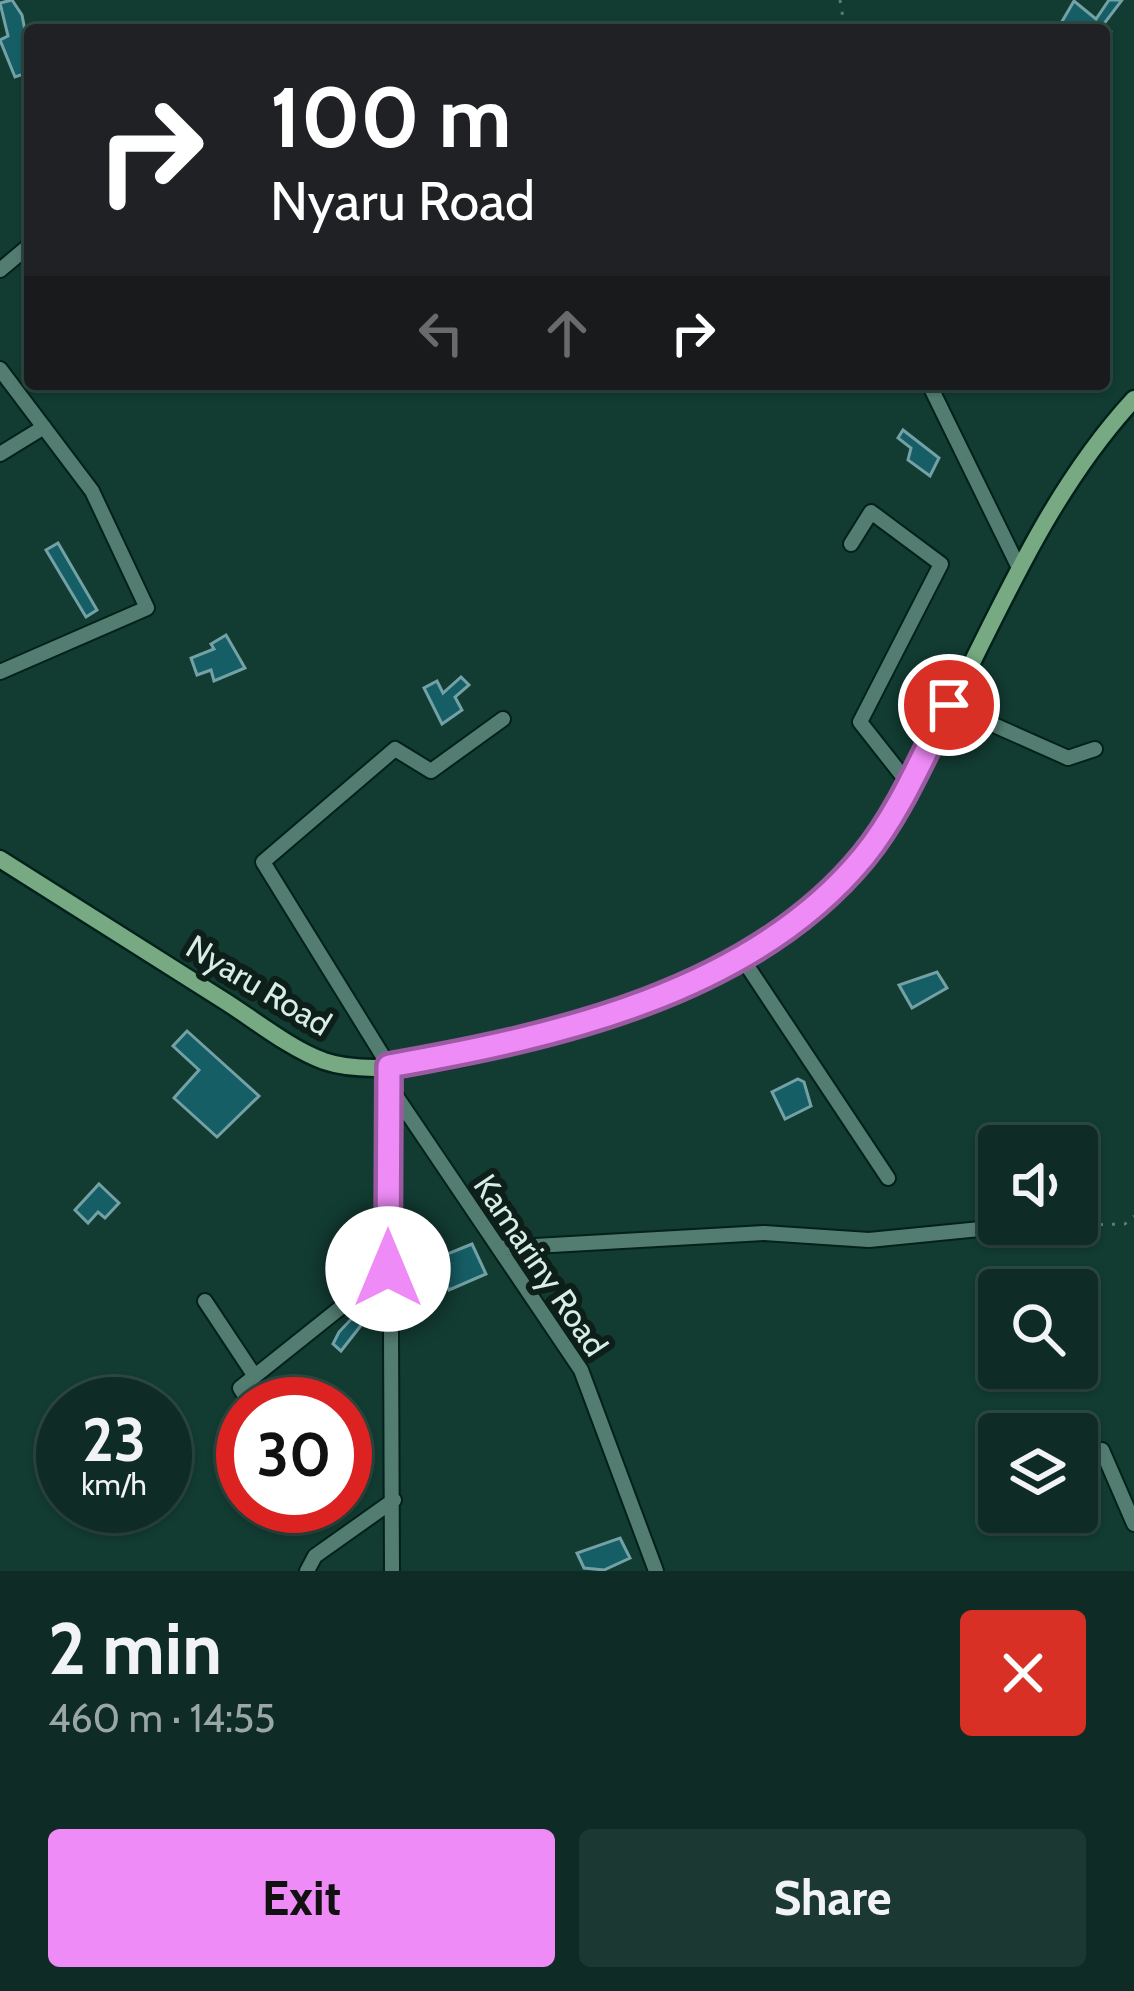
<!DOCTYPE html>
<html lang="en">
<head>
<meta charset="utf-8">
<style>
  body { margin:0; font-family:Cabin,sans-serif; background:#1c3832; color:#f1f3f6; height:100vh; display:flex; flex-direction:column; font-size:45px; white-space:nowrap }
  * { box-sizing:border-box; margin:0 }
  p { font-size:39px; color:#9ba7a7 }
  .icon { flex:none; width:66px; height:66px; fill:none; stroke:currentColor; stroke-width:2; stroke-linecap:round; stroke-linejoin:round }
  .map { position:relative; height:1571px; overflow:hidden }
  .panel { display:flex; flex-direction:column; background:#0e2c25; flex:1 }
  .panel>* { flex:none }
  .top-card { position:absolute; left:24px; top:24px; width:1086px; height:366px; border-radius:12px; box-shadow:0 3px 9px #0004,0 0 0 3px #2e4842; background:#202124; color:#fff; overflow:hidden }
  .fabs { position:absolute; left:978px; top:1125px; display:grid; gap:24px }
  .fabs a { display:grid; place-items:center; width:120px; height:120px; border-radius:12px; background:#0e2c25; box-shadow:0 3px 9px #0004,0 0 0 3px #2e4842; font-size:60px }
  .speed { position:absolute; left:36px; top:1377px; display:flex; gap:24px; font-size:60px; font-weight:700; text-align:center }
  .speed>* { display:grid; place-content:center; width:156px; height:156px; border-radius:50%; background:#0e2c25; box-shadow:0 3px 9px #0004,0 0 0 3px #2e4842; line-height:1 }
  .speed small { font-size:30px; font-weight:400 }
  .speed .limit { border:18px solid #d22; background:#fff; color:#111 }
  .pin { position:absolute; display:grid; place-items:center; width:102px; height:102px; color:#fff; margin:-51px; border:6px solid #fff; border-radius:50%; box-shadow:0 3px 12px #0007 }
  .me { position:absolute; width:132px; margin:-66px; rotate:0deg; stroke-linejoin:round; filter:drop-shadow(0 0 9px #0008) }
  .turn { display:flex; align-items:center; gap:42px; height:252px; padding:0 48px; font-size:54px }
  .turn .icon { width:156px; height:156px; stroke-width:2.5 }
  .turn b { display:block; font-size:84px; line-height:102px }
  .lanes { display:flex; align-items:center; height:114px; padding:0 48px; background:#0003; justify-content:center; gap:60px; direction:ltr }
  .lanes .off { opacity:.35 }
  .round { display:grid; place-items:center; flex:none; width:126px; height:126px; border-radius:12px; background:#1c3832 }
  .headline { display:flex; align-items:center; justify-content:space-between; height:204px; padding:0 48px }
  h1 { font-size:72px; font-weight:700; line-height:90px }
  .button { display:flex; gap:24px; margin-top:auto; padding:24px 48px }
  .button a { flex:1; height:138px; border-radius:12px; background:#ef8bf7; color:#111; font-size:48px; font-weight:700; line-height:138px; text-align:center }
  .button a+a { background:#1c3832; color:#f1f3f6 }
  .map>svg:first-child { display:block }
</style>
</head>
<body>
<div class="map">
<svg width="1134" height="1571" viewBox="0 0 1134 1571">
  <rect width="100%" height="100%" fill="#123b31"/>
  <path fill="#165e65" stroke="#73a1a5" stroke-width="3" d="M12 0 22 15 30 57V72L15 77 0 40 8 36 0 3Z
    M1109 0H1122L1103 25 1109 30H1057L1074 1 1096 19Z
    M903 430 939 458 930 476 908 460 911 448 898 438Z
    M58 543 97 610 86 617 46 550Z
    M226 635 245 668 214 681 211 670 197 675 191 658 214 649 211 644Z
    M461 677 469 685 455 697 462 710 442 724 424 688 437 681 443 693Z
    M937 972 947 988 912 1008 899 985Z
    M187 1031 259 1096 217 1137 174 1098 199 1070 173 1046Z
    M798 1079 804 1082 811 1106 785 1119 772 1092Z
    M99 1184 119 1203 105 1218 98 1212 88 1223 75 1210Z
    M472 1244 486 1274 449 1290 435 1259Z
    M374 1295 380 1301 341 1351 333 1344 339 1332Z
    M620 1538 630 1558 604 1570 584 1568 577 1553Z"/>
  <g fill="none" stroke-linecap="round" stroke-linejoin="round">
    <defs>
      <path id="minor" d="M0 270 30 245
        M0 369 92 491 147 608 0 672
        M929 384 1020 570
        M0 454 44 427
        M851 544 871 512 941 564 860 722 908 783
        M949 705 1068 758 1095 749
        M503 719 431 771 395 749 263 862 389 1066 390 1087 581 1370 656 1571
        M740 955 888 1178
        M390 1091 392 1571
        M1052 1224 1074 1226
        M499 1248 764 1233 869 1240 1031 1224
        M205 1301 254 1375
        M250 1404 240 1388 389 1269
        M223 1446 243 1420
        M1102 1450 1134 1524
        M307 1571 315 1556 394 1500"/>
      <path id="major" d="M0 859C74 906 149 953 223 1000 255 1020 289 1048 324 1061 426 1096 692 989 780 932 827 902 863 861 891 814 975 679 1025 517 1134 399"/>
    </defs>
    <use href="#minor" stroke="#02211a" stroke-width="18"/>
    <use href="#major" stroke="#02211a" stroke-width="21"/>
    <path stroke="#5a7c73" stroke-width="3" stroke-dasharray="3 9" stroke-linecap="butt" d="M840 0 845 30
      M1088 1225 1125 1224 1134 1216"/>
    <use href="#minor" stroke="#547d71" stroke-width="14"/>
    <use href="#major" stroke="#77aa82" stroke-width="16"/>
  </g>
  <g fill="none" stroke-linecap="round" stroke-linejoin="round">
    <defs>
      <path id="route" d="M388 1269 389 1066C554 1037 752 993 864 856 900 812 923 755 949 705"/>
    </defs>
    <use href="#route" stroke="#9b5aa1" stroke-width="30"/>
    <use href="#route" stroke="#ef8bf7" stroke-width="21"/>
  </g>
  <g text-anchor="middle" stroke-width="12" stroke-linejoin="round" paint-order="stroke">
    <g font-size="33" fill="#d8ede6" stroke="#0e1f1a">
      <text transform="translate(259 985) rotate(31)" y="12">Nyaru Road</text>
      <text transform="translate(541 1265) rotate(56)" y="12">Kamariny Road</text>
    </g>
  </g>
</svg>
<div class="fabs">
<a><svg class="icon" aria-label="sound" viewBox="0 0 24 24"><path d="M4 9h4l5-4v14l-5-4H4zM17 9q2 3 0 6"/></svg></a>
<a><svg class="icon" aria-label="search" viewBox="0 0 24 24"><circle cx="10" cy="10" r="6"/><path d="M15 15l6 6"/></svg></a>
<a><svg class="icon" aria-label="layers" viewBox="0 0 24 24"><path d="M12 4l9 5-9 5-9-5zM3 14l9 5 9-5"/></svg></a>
</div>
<div class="speed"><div>23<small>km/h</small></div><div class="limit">30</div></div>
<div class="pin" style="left:949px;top:705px;background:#d93025"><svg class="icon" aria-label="arrive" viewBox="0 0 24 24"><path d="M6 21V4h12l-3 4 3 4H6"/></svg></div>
<svg class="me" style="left:388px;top:1269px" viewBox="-20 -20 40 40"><circle r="19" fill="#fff"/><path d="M0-13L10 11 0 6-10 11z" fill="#ef8bf7"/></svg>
<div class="top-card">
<div class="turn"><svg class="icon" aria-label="right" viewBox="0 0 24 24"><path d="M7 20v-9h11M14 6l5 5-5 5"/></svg><div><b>100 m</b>Nyaru Road</div></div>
<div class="lanes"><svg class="icon off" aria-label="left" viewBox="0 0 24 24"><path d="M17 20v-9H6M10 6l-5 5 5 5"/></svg><svg class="icon off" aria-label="ahead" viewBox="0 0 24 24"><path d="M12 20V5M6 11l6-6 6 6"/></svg><svg class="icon" aria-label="right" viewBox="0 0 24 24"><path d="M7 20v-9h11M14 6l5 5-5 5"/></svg></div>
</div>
</div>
<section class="panel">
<div class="headline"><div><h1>2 min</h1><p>460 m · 14:55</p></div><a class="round" style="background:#d93025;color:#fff"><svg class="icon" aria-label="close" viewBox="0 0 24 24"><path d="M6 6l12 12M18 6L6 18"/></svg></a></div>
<div class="button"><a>Exit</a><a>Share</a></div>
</section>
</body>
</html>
